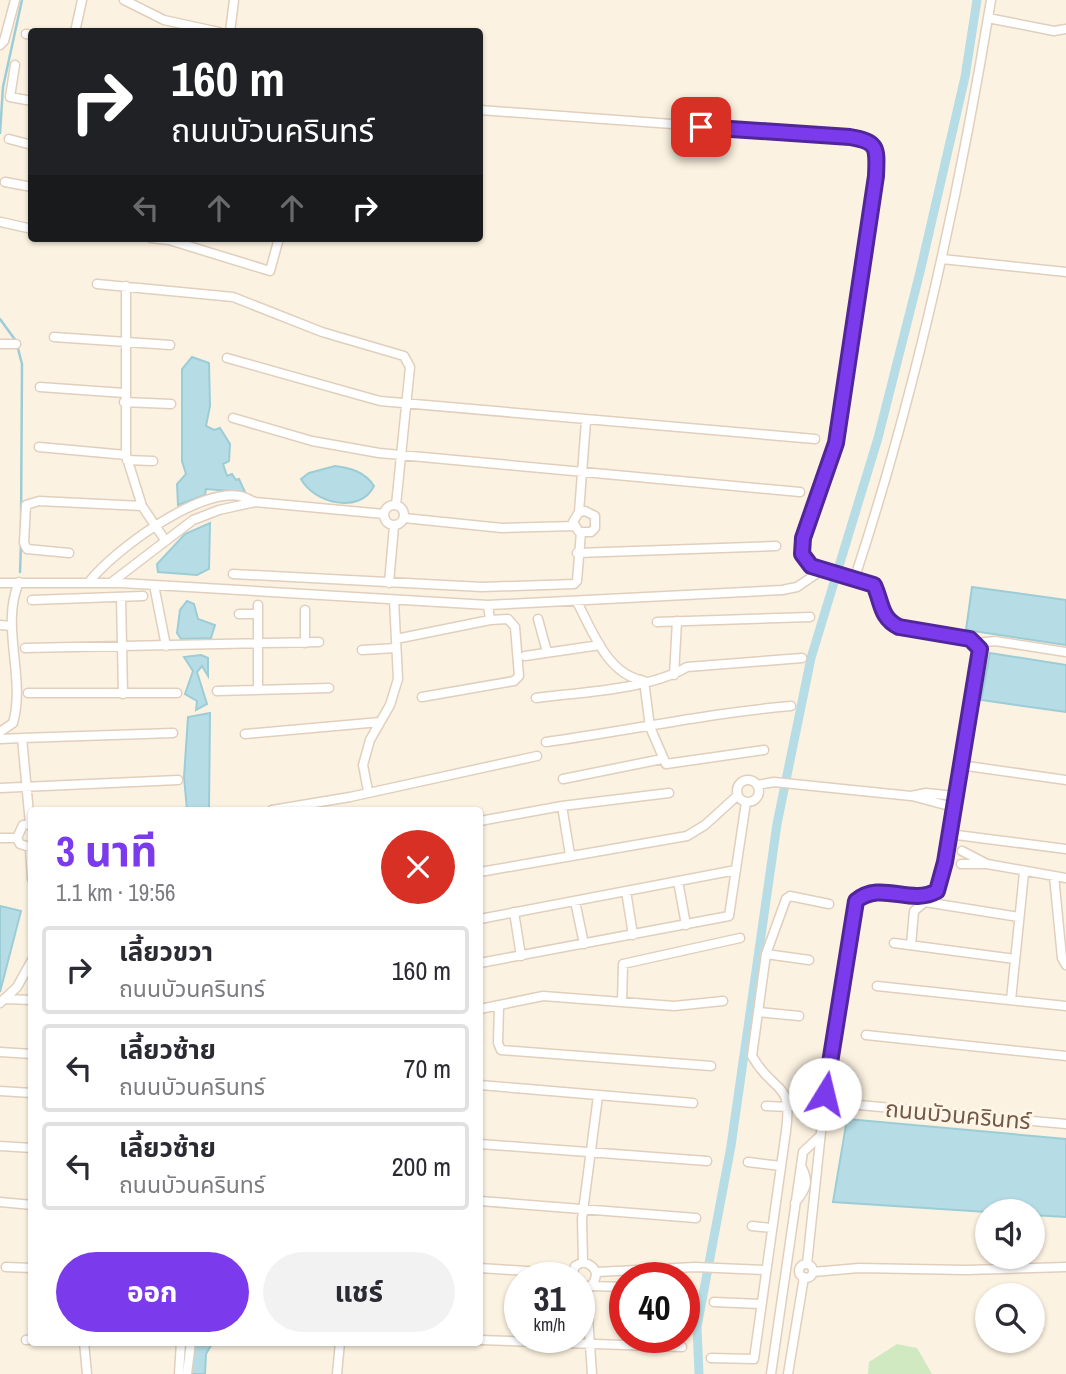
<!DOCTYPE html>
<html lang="th">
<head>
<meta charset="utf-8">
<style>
  body { margin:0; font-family:"Archivo Narrow","Noto Sans Thai",sans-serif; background:#f2f2f3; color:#2b2b33; height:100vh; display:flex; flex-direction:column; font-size:26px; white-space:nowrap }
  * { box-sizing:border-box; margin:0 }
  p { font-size:23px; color:#7c7c81 }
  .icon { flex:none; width:38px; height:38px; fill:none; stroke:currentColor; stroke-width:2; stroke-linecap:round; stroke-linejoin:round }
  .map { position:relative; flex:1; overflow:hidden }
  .details { position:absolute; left:28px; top:807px; width:455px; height:539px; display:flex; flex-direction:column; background:#fff; border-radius:7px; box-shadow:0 2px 5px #0004 }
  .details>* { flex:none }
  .banner { position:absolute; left:28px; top:28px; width:455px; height:214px; border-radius:7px; box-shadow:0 2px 5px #0004; background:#202124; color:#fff; overflow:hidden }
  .buttons { position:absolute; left:975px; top:1199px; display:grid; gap:14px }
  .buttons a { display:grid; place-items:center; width:70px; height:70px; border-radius:50%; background:#fff; box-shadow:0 2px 5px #0004; font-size:35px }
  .speed { position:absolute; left:504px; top:1262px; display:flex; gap:14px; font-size:35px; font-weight:700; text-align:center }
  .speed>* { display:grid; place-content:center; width:91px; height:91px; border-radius:50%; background:#fff; box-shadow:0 2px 5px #0004; line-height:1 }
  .speed small { font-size:18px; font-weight:400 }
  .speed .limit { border:10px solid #d22; background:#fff; color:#111 }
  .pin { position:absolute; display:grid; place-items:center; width:60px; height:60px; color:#fff; margin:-30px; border-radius:14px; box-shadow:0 4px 10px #0006 }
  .me { position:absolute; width:77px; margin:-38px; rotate:9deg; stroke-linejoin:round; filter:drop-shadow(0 0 5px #0008) }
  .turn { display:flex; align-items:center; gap:24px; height:147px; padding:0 28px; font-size:32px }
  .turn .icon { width:91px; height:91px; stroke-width:2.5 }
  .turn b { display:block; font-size:49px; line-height:60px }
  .lanes { display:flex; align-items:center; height:66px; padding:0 28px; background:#0003; justify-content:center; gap:35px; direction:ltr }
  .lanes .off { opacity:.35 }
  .round { display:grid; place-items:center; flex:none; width:74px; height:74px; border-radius:37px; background:#f2f2f3 }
  .summary { display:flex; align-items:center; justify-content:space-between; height:119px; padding:0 28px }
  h1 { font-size:42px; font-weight:700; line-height:52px; color:#7c3aed }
  .cta { display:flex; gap:14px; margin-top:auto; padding:14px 28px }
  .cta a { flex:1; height:80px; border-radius:42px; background:#7c3aed; color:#fff; font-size:28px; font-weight:700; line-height:80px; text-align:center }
  .cta a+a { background:#f2f2f3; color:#2b2b33 }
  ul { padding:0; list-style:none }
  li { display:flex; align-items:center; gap:21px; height:88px; margin:0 14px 10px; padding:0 14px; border:4px solid #e1e1e2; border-radius:7px }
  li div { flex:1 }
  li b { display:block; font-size:26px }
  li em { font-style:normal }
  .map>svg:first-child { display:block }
</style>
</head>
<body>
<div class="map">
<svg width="1066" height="1374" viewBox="0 0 1066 1374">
  <rect width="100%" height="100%" fill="#fcf2e1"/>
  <path fill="#d0e9c0" d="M897 1344 917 1348 932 1374H868L869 1362Z"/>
  <path fill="#b6dde5" stroke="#9ccdd7" stroke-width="2" d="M192 357 209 363 210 406 206 426 214 430 220 428 230 444 229 461 223 464 227 476 232 474 236 480 239 479 245 492 206 489 205 495 178 505 177 484 186 474 182 461V369Z
    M335 466C351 468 365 472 374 486 360 515 314 503 301 479L309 473Z
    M210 523 209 569 197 575 158 572 157 564 185 534Z
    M972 587 1066 600V645L966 630Z
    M187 601 194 604 198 619 215 625 211 638 181 639 177 633 180 610Z
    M990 653 1066 665V712L981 700Z
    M201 655 208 658V676L202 666 197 672 207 704 196 710 197 701 185 694 193 671 184 657Z
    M210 713 209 810H187L184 777 188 717Z
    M0 906 21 911 0 992Z
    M847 1119 1066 1139V1217L1033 1215 1032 1211 987 1212 833 1202Z
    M193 1342H213L206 1354 205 1374H189Z"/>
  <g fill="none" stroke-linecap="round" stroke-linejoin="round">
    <path stroke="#9ccdd7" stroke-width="2.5" d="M0 133 3 87 22 0
      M0 319 16 341 22 364 21 530
      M20 572 21 544"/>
    <path stroke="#b6dde5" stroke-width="9" d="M699 1374 697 1327 731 1146 777 824 811 658 878 438 920 272 965 77 977 0"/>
    <defs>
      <path id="minor" d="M124 0 164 20 219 32
        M988 18 1054 31 1066 29
        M75 32 82 0
        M230 32 234 0
        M26 34 32 35
        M0 45 4 41 15 0
        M15 65 10 97 32 101
        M480 110 850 137C879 142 877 148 876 176L836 443 803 538 802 554 811 566 875 585C882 602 880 618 899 627L970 639 977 643 979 667 937 891C909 906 867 874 852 910L825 1094 807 1264
        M9 139 32 145
        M5 182 32 187
        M1 222 32 229
        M151 238 169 240 270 271 279 238
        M942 259 1066 272
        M97 284 233 297 322 332 404 356 410 367 396 505
        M126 286V455L142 506 165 540
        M54 337 170 345
        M0 344H16
        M227 358 380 401 815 439
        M40 387 124 393
        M124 402 171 404
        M233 418 312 441 379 453 800 492
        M39 447 126 455
        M127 460 153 461
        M384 515a10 10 0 1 1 20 0a10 10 0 1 1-20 0Z
        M579 512 585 511 595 516V528L591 532H579L573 522 579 512 586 421
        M404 518 502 528 575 526
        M69 553 27 549 24 543 26 505 39 501 142 506
        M577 553 776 546
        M233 574 482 587 574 584 577 581 581 532
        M855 577C917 389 959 195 991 0
        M89 582C113 551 198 488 240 496 245 497 250 500 255 502L384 514
        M112 582 193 520 219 510 255 502
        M0 583H121L488 605 782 590 797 587 822 570
        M389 583 394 526
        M154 585 166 646
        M121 597 123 694
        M32 600 143 596
        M577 602C592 630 607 673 641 680
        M258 605V690
        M239 614H258
        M538 619 547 652
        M657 622 810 617
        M0 625 11 626
        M396 639 490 620
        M305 643V610
        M977 643 995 641 1066 652
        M25 648 319 642
        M362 650 396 648
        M525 656 600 645
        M674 675 677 621
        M644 681 650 727 666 764 764 750
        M217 691 329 688
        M28 693H177
        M422 697 514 681 519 676 515 627 508 619 490 620 488 605
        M536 698C581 692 648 690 687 667L802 658
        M0 732 13 723C26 677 0 626 19 582
        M245 734 380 722
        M0 739 22 738
        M546 742C628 731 708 713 791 706
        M960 765 1066 780
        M563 779 662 759
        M737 791a11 11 0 1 1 22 0a11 11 0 1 1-22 0Z
        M757 785 774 782 911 796 926 793 955 796
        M0 788 178 780
        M368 791 363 765 370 740 390 705 398 679 394 600
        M912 796 953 807
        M562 806 570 855
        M272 810 350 797 537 756
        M480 821 562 806 669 793
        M30 824 22 738 173 733
        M32 824 23 825 17 838 20 844 32 848
        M949 834 1066 849
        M0 838H17
        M30 848 32 879
        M962 851 987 864 1066 878
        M961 864H987
        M480 872 687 836 705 825 738 795
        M1054 876 1062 958 1066 965
        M678 881 686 925
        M626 891 633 935
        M575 901 584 944
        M514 912 521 956
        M480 919 736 870
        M894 943 1015 959
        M911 945 914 911 925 902 1019 917
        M766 954 809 960
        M480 963 729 916 746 802
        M877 986 1066 1006
        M4 999 32 1000
        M1011 1000 1024 873
        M622 1002 623 964 740 938
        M0 1003 17 987 32 960
        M499 1006 498 1043 501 1050 711 1066
        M480 1009 543 996 674 1006 723 1001
        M758 1012 799 1016
        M866 1035 1066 1056
        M0 1052 32 1054
        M480 1085 693 1103
        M0 1091 32 1093
        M826 1102 1066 1124
        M766 1106 789 1107
        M480 1144 707 1161
        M0 1146 32 1148
        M748 1162 781 1166
        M480 1201 696 1218
        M0 1202 32 1205
        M795 1203C806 1189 810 1182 801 1166
        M752 1226 772 1228
        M583 1262 582 1219 598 1096
        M799 1271a7 7 0 1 1 14 0a7 7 0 1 1-14 0Z
        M6 1267 32 1268
        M480 1268 571 1274
        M597 1272 695 1267 765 1270
        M813 1272 859 1268 966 1270 1066 1267
        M572 1278 575 1266 583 1262C596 1266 600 1274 591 1286H579
        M591 1286 625 1287
        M586 1287 592 1374
        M714 1302 760 1304
        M26 1340 32 1339
        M480 1340 682 1347
        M84 1342 87 1374
        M711 1358 754 1359 786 1131C793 1079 774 1095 752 1056L766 954 786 899 790 896 829 904
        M179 1374 181 1342
        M187 1374 191 1342
        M337 1374 340 1342
        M771 1374 803 1152 820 1136
        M788 1374 804 1277"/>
    </defs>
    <use href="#minor" stroke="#e0cfbd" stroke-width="11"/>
    <use href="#minor" stroke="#fff" stroke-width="8"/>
  </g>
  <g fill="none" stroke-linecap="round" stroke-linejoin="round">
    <defs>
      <path id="route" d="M701 127 850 137C879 142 877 148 876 176L836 443 803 538 802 554 811 566 874 585C882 602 880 618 899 627L970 639 980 649 945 862 937 891C910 906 881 880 856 901L825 1094"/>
    </defs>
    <use href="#route" stroke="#51269a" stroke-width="18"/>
    <use href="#route" stroke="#7c3aed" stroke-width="12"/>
  </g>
  <g text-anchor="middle" stroke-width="6" stroke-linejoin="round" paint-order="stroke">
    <g font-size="23" fill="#735948" stroke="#fff6e8">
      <text transform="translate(958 1115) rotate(5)" y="8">ถนนบัวนครินทร์</text>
    </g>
  </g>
</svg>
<div class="buttons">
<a><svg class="icon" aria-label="sound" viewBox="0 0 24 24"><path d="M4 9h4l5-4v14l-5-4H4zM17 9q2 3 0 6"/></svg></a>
<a><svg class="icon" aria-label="search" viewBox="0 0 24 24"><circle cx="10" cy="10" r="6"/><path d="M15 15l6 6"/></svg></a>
</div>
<div class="speed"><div>31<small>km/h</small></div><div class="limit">40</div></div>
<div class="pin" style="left:701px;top:127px;background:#d93025"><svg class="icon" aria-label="arrive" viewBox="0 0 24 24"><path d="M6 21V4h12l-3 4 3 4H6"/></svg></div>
<svg class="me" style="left:825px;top:1094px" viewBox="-20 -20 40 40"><circle r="19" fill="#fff"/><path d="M0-13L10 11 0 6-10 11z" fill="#7c3aed"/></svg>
<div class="banner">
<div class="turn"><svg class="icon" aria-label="right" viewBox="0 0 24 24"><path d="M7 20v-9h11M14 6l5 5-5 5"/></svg><div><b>160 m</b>ถนนบัวนครินทร์</div></div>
<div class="lanes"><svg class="icon off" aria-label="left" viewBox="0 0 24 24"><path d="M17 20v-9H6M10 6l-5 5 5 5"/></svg><svg class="icon off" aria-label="ahead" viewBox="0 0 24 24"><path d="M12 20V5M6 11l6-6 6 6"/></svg><svg class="icon off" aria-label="ahead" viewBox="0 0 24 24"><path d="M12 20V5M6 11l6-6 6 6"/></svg><svg class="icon" aria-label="right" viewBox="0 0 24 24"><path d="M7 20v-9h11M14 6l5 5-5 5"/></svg></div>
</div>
<section class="details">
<div class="summary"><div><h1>3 นาที</h1><p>1.1 km · 19:56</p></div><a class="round" style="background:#d93025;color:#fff"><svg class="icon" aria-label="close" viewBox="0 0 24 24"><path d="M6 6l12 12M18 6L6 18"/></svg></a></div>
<ul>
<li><svg class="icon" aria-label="right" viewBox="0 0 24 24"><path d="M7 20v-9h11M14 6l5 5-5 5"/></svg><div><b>เลี้ยวขวา</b><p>ถนนบัวนครินทร์</p></div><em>160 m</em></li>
<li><svg class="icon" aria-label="left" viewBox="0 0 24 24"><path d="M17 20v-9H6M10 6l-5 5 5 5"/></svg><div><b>เลี้ยวซ้าย</b><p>ถนนบัวนครินทร์</p></div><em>70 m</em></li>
<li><svg class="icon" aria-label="left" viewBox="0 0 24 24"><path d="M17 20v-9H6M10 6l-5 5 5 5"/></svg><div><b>เลี้ยวซ้าย</b><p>ถนนบัวนครินทร์</p></div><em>200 m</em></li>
</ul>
<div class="cta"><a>ออก</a><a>แชร์</a></div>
</section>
</div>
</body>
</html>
